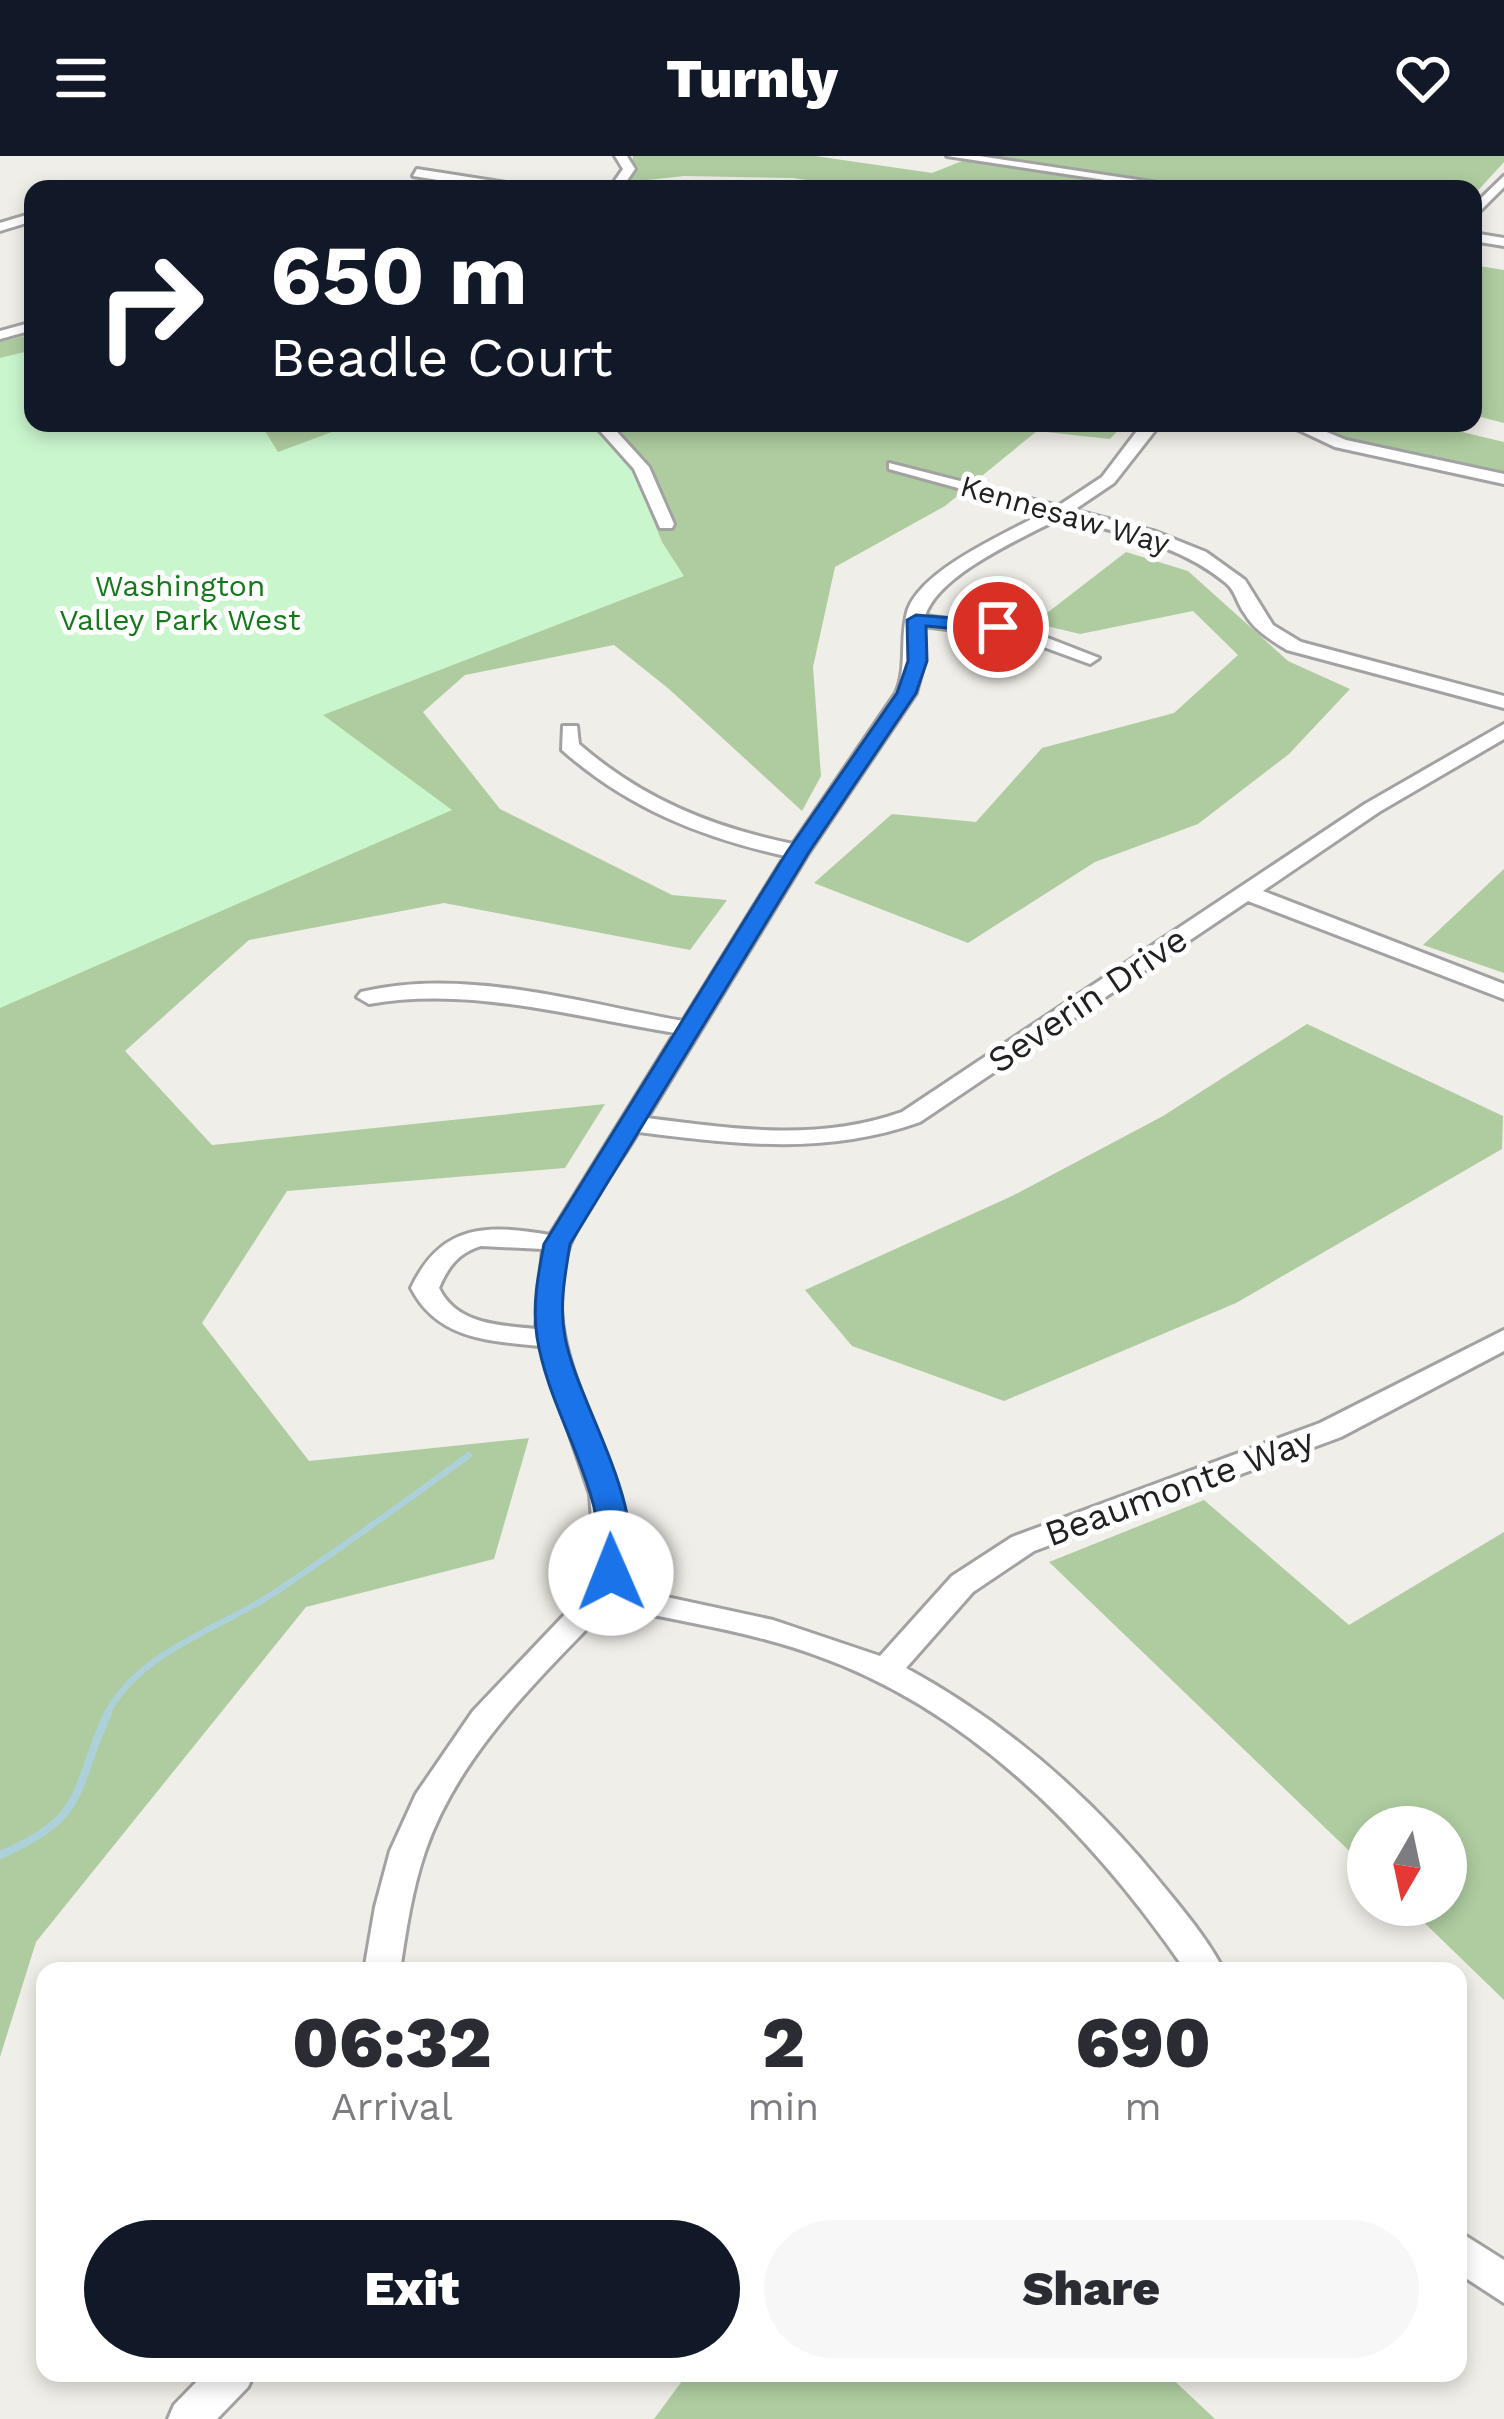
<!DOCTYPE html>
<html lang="en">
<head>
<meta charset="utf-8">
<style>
  body { margin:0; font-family:"Work Sans",sans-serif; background:#f7f7f7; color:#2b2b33; height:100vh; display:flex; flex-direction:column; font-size:45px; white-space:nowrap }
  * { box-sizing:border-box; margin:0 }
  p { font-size:39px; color:#7c7c81 }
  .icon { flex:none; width:66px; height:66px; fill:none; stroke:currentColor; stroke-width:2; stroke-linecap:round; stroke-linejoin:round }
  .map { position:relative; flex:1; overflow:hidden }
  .panel { position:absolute; left:36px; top:1806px; width:1431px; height:420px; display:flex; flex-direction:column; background:#fff; border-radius:24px; box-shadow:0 6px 18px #0003 }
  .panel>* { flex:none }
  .top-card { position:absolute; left:24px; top:24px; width:1458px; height:252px; border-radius:24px; box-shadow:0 6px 18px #0003; background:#111827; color:#fff; overflow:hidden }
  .needle { width:78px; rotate:189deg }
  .tools { position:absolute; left:1347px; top:1650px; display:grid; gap:24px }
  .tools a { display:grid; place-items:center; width:120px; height:120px; border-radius:50%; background:#fff; box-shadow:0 6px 18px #0003; font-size:60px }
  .pin { position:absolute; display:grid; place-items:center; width:102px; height:102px; color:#fff; margin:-51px; border:6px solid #fff; border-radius:50%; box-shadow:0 3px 12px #0007 }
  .me { position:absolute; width:132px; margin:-66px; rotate:359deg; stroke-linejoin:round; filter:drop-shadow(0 0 9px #0008) }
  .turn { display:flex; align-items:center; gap:42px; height:252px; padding:0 48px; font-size:54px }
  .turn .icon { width:156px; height:156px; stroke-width:2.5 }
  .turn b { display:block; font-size:84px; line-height:102px }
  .eta { display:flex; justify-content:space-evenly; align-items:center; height:204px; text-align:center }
  .eta b { font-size:72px; font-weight:800; line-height:84px }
  .primary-button { display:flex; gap:24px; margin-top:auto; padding:24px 48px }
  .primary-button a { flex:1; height:138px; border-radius:72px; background:#111827; color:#fff; font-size:48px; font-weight:800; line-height:138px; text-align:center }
  .primary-button a+a { background:#f7f7f7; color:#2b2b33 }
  header { display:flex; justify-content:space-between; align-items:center; height:156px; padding:0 48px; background:#111827; color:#fff; font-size:54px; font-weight:800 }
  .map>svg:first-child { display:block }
</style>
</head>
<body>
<header><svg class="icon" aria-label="menu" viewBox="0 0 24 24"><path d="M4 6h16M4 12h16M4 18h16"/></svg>Turnly<svg class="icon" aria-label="heart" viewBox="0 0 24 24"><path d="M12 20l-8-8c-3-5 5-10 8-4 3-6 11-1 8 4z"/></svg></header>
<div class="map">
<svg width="1504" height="2263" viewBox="0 0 1504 2263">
  <rect width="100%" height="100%" fill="#f0eee8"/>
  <path fill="#aecca0" d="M633 0H815L932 17 962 5 1111 23 1098 33H865L793 22 684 20 630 26Z
    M976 0H1504V6L1473 40V33H1209Z
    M1473 109 1504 114V267L1473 259Z
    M33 178V267H1125L1110 283 1037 275 945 350 835 411 813 511 821 620 802 655 669 533 614 489 465 519 423 556 500 653 672 739 727 744 690 794 444 747 249 784 125 895 212 989 605 948 565 1012 287 1035 202 1167 309 1305 529 1282 494 1403 306 1451 36 1786 0 1901V186Z
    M1297 267H1425L1504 286V318L1352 285Z
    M1126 396 1188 415 1288 505 1350 533 1289 598 1198 668 1095 706 968 787 814 727 892 658 976 666 1042 592 1174 557 1238 499 1193 455 1080 478 1034 467Z
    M1504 713V817L1423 789Z
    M1307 868 1503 960 1502 993 1236 1147 1004 1245 852 1190 805 1134 1012 1040 1163 960Z
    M1204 1344 1349 1469 1504 1376V1844L1406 1749H1446V1671H1368V1713L1049 1406Z
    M688 2217H1166L1215 2263H654Z"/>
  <path fill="#caf6cd" d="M33 194V267H260L278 296 356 267H588L627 297 662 386 684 420 323 559 452 654 0 852V202Z"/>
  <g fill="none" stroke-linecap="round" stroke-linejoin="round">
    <path stroke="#add1da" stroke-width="6" d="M106 1560C137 1496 218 1474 274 1437 340 1393 405 1346 469 1299"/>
    <path stroke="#add1da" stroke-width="8" d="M0 1699C89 1661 72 1635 108 1557"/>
    <defs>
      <path id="minor" d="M615 0H627L635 13 621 33H609L623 13Z
        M947 0H979L1198 33H1165Z
        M417 13 519 29 525 33H495L413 20Z
        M1504 20V31L1473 62V50Z
        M33 57V65L0 75V67Z
        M1473 77 1504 82V90L1473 85Z
        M33 166V174L0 183V175Z
        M593 267H609L649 311 674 368 672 372H660L634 313Z
        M1143 267H1161L1114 327 1074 354 1156 376 1206 396 1245 424 1273 469 1301 486 1504 540V552L1287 494C1271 484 1255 475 1245 458 1237 448 1236 435 1226 427 1179 388 1119 377 1062 361 1023 382 939 417 925 460L1022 472 1099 502 1090 508 1019 482 923 470 922 514 916 537 809 696 647 962C734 973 817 986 902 956L1365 648 1504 568V583L1379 656 1263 735 1504 828V843L1248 745 920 966C825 1000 736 988 638 976 617 1012 585 1050 570 1088 526 1202 646 1308 620 1431L773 1464 880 1500 952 1420 1012 1381 1320 1267 1504 1174V1195L1341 1281 1034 1395 973 1436 906 1512C1007 1567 1093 1642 1165 1732 1186 1758 1209 1785 1224 1815H1186C1093 1680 972 1554 815 1499 749 1475 678 1465 609 1450 539 1523 459 1597 425 1696 412 1734 406 1775 400 1815H364L375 1751 390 1695 416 1638 473 1555 588 1434 595 1403 590 1338 540 1190C488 1185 437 1183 411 1132 441 1068 486 1068 550 1079L675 877C575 861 471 830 369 848L357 841 361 836C465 811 580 847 683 865L785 700C700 681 628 652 562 594L563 570H577L579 588C642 643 712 671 793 688L896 537C908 510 899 481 908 453 924 412 1007 377 1045 356L889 313V307L1058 350 1102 321ZM481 1090 543 1093 536 1173C499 1169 457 1169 439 1132 448 1111 458 1097 481 1090Z
        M1284 267H1305L1346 284 1504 318V328L1335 291Z
        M1458 2075 1504 2104V2147L1458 2117Z
        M205 2217H254L248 2231 217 2263H168L174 2249Z"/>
    </defs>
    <use href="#minor" stroke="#a2a2a2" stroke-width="6"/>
    <use href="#minor" fill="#fff" fill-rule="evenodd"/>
  </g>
  <path fill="#1a73e8" stroke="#114b97" stroke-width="3" d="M916 459 998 466 1007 471 998 477 926 470 927 505 916 537 809 696 570 1088C565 1119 559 1150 565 1181 576 1245 656 1364 622 1424H600C591 1409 599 1373 594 1351 580 1294 546 1239 537 1181 532 1150 538 1119 544 1088L787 696 897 537 908 505 907 464Z"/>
  <g text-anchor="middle" stroke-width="10" stroke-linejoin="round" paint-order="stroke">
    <g font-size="30" fill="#212121" stroke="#fff">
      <text transform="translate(1065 359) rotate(16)" y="10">Kennesaw Way</text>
    </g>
    <g font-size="30" fill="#15791b" stroke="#fff">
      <text x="180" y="440">Washington<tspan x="180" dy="34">Valley Park West</tspan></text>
    </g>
    <g font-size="36" fill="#212121" stroke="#fff">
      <text transform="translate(1087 843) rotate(-34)" y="13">Severin Drive</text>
      <text transform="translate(1179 1330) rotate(-20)" y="13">Beaumonte Way</text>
    </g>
  </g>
</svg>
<div class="tools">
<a><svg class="needle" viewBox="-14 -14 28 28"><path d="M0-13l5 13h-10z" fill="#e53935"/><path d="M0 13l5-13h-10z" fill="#7c7c81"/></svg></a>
</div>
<div class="pin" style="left:998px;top:471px;background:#d93025"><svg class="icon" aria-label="arrive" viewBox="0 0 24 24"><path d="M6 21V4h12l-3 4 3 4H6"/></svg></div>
<svg class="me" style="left:611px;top:1417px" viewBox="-20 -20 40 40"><circle r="19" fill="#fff"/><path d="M0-13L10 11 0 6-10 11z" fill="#1a73e8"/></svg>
<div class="top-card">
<div class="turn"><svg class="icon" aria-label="right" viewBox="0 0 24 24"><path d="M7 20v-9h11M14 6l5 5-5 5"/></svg><div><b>650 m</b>Beadle Court</div></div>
</div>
<section class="panel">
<div class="eta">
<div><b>06:32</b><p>Arrival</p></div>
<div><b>2</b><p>min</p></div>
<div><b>690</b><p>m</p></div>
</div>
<div class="primary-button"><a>Exit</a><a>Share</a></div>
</section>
</div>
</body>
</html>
